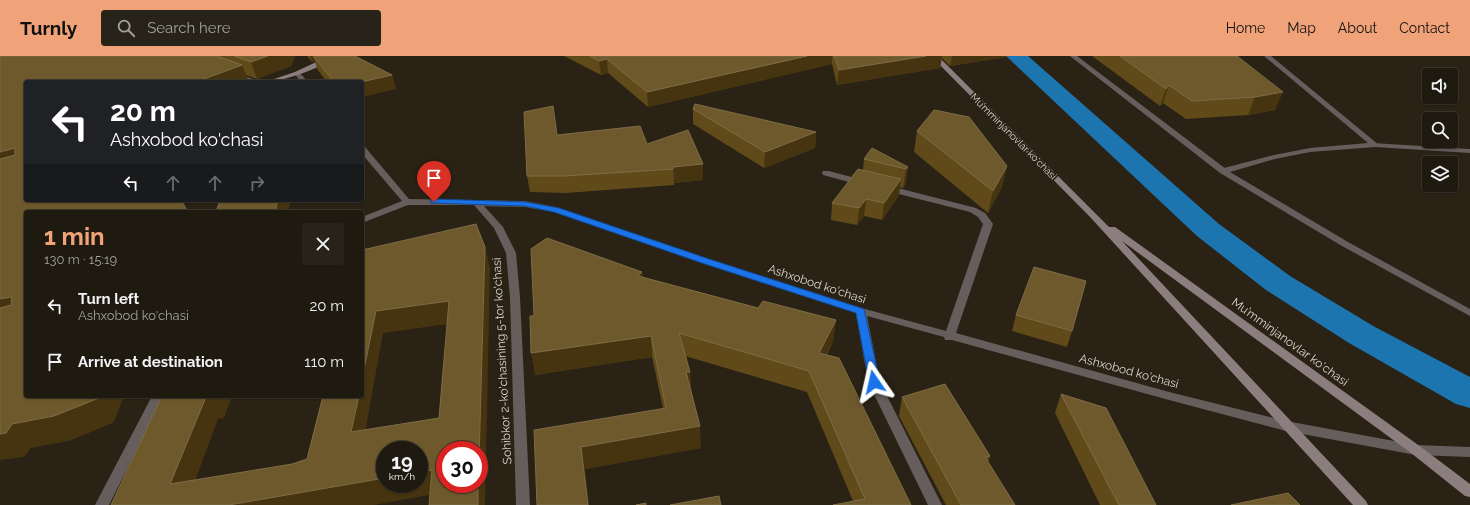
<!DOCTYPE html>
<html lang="en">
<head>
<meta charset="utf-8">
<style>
  body { margin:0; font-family:Raleway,sans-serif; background:#272319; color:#f1f3f6; height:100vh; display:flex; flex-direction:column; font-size:15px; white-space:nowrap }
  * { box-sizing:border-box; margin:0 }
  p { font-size:13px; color:#a1a19f }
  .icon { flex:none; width:22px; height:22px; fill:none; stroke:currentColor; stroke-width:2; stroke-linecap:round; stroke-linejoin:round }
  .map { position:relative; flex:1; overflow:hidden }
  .details { position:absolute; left:24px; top:154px; width:340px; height:188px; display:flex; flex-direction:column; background:#1f1a10; border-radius:4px; box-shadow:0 1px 3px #0004,0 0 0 1px #3c3830 }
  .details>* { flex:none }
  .top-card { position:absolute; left:24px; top:24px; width:340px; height:122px; border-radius:4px; box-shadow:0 1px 3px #0004,0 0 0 1px #3c3830; background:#202124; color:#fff; overflow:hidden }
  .tools { position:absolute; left:1422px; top:12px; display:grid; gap:8px }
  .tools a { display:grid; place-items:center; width:36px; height:36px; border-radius:4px; background:#1f1a10; box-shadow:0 1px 3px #0004,0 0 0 1px #3c3830; font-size:20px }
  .speed { position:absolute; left:376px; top:385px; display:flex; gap:8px; font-size:20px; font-weight:700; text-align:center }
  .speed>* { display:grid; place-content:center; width:52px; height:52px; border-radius:50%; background:#1f1a10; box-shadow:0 1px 3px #0004,0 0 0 1px #3c3830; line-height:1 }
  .speed small { font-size:10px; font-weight:400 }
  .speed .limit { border:6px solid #d22; background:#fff; color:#111 }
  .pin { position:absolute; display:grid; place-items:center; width:34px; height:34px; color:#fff; margin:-41px -17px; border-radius:50% 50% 50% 0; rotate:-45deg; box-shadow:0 0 4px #0007 }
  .pin .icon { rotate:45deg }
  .me { position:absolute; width:44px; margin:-22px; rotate:349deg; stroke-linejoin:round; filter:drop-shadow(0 0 3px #0008) }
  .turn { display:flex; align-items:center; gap:14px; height:84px; padding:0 20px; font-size:18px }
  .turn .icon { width:52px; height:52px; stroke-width:2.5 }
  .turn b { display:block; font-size:28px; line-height:34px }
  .lanes { display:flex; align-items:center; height:38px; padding:0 20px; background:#0003; justify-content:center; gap:20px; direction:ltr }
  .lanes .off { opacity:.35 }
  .round { display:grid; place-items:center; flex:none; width:42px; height:42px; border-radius:4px; background:#272319 }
  .headline { display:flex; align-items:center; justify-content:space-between; height:68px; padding:0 20px }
  h1 { font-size:24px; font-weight:700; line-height:30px; color:#f0a278 }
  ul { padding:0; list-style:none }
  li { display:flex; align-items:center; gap:12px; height:56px; padding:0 20px }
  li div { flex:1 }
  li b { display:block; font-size:15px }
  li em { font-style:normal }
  header { display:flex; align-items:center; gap:24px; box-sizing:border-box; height:56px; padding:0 20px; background:#f0a278; color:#111 }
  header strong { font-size:19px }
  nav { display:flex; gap:22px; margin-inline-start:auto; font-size:14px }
  .search { width:280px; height:36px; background:#272319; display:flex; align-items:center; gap:10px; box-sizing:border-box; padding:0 14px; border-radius:4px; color:#a1a19f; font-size:15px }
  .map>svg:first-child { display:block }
</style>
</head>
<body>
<header>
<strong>Turnly</strong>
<div class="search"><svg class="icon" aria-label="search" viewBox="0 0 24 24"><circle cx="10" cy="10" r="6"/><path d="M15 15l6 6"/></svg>Search here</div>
<nav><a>Home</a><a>Map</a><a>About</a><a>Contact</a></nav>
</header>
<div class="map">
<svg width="1470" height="449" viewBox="0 0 1470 449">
  <rect width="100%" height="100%" fill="#292215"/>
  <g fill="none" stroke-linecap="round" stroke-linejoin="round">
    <path fill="#1d75b0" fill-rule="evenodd" d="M1006 0H1028L1219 168 1290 220 1375 271 1470 321V352L1456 348 1349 287 1266 234 1197 180Z"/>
    <path fill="#665d5d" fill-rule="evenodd" d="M1070 0H1077L1226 113V117H1220Z
      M295 16H299L308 26H301L294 17Z
      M233 17H237L261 26H252L233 19Z
      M1372 87 1470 93V97L1375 91 1371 89Z
      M362 91H365L409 143 525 145 556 151 708 203 865 253 946 275 983 168 978 161 970 156 883 134 882 132 886 129 976 152 985 157 993 168 956 277 1169 336 1286 365 1290 367 1292 370 1290 373 1286 375 1169 344 952 284H945L944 281 867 260 880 326 942 449H928L868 326 856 257 702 207 554 156 525 151 484 150 503 171 516 197 520 241 530 449H516L510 241 506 197 494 172 474 149H408L362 167V161L402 145 362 98Z
      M823 115H829L866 125 867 127 863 130 860 129 823 119 822 117Z
      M152 340H164L109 449H95Z"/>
    <path fill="#665d5d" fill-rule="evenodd" d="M1264 0H1271L1379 89 1375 91 1310 96 1275 103 1230 116 1348 186 1470 253V260L1342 190 1220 117V113L1274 99 1310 92 1368 87Z
      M1286 365 1416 389 1470 391V401L1416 399 1286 375 1282 373 1280 370 1282 367Z"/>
    <path fill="#8c7e7e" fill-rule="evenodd" d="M329 0H337C325 11 281 26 265 26L295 16Z
      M931 0H938L1109 171H1115L1421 391 1470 428V441L1465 440 1411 397 1122 185 1366 445 1368 449H1353L1091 162Z"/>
  </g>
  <path fill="#604a19" d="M0 0H295L291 10 257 23 246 19 26 26 114 366 71 384 30 392 24 401Z
    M307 0H355L392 19 396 33 362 26H327L317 13 315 5 312 6Z
    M564 0H1007V1L950 10 942 2 940 12 837 29 832 8 648 51 608 17 601 19Z
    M1092 0H1237L1275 54 1248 59 1186 63 1163 47 1160 50Z
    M693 53 816 76 815 92 764 112 693 68Z
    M917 75 1007 110 1002 131 988 157 914 96Z
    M558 79 647 88 703 124 674 127V129L566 137 530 136 527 120Z
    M864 103 908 111 905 130 903 132 900 131 899 139 882 164 864 160 857 169 831 164 832 147 863 114Z
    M642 216 643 221 758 252 836 264 833 285 827 299 911 449 853 445 807 336 685 300 690 316 691 333 701 392 585 413 537 449 663 352 652 301 535 319 534 260Z
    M1016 259 1072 275 1067 291 1012 275Z
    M1061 338 1156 449H1100L1055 357Z
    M902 341 990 400 988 406 1015 449H946L899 360Z"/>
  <path fill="#45340f" d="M268 0H295L291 10 257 23 251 6Z
    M310 0H313L315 5 312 6Z
    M807 0H832V8L648 51 647 36Z
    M926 0H942L940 12 837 29 839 14Z
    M952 0H1007V1L950 10Z
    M607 3 608 17 601 19 599 5Z
    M242 9 249 26H196Z
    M392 19 396 33 362 41V26Z
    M1169 29 1163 47 1160 50 1166 33Z
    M1283 36 1275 54 1248 59 1255 41Z
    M816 76 815 92 764 112 765 96Z
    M15 92 26 109 0 118V96Z
    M703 108V124L674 127 673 111Z
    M1007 110 1002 131 988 157 993 135Z
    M908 111 905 130 903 132 906 113Z
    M901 123 899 139 882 164 884 147Z
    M866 143 864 160 857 169 859 152Z
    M278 144H291L288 156H275Z
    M485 191 490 212 485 449H478V428H479V404Z
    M642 216 644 236 638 220Z
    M12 241 26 261 0 267V243Z
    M449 245 455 267 383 277 361 399 351 376 359 340H362V323L376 255Z
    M836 264 833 285 817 318 819 297Z
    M651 280 652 301 535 319 531 297Z
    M686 316H690L691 337Z
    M100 340H124L114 366 71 384 30 392 24 401 0 404V378L12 368Z
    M210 340H232L224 362 218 363 186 449 170 428 206 341Z
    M700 370 701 392 585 413 589 449H588L581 391Z
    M432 414 440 437 374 449H229L385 422V428H419V417Z"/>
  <path fill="#6d592c" stroke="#7e6d45" d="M0 0H217L242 9 196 26H26V144H181L188 156H26V340H100L99 342 54 360 12 368 6 377 0 378V252L11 249 12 241 0 243V103L15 99V92L0 96Z
    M234 0H268L251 6Z
    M313 0H355L392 19 361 26H334Z
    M590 0H807L647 36 607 3 599 5Z
    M834 0H926L839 14Z
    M1120 0H1237L1283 36 1255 41 1192 45 1169 29 1166 33Z
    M695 48 816 76 765 96 693 53Z
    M553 50 557 79 640 70 647 88 688 74 703 108 673 111V113L564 120H527L524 56Z
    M934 54 969 61 1007 110 993 135 917 75Z
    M872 92 908 111 906 113 864 103Z
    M858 113 901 123 884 147 866 143 859 152 832 147Z
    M220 144H278L275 156H216Z
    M476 168 485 191 479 404V394H445V428H478V449H429L432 414 419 417V394H385V422L229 449H111L162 340H210L206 341 170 428 292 408 307 403 323 340H359L351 376 439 362 449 245 376 255 362 323V194Z
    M547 182 642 216 638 220 758 252 763 245 836 264 819 297 839 302 911 449H833L865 443 809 315 679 277 690 316H686L700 370 581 391 588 449H537L534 374 666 352 651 280 531 297 530 260H534L531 193Z
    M1034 211 1086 225 1072 275 1016 259Z
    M945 328 990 400 985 401 1015 449H961L902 341Z
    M1061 338 1106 352 1156 449H1119Z
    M1288 437 1300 449H1231Z
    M719 440 721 449H670Z
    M646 447V449H636Z"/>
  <path fill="#1a73e8" stroke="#114b97" d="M434 143 525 146 559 152 709 203 864 253 880 326 878 329H871L869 326 856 257 702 207 554 156 525 150 431 147 430 146Z"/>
  <g text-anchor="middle" stroke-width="3.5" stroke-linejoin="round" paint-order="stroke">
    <g font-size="10" fill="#d9d5cc" stroke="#292215">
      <text transform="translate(1014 80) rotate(45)" y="4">Mu’mminjanovlar ko‘chasi</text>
    </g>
    <g font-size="12" fill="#d9d5cc" stroke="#292215">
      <text transform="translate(817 228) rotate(18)" y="4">Ashxobod ko'chasi</text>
      <text transform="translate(1290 286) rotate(36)" y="4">Mu’mminjanovlar ko‘chasi</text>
      <text transform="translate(502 305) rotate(-93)" y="4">Sohibkor 2-ko‘chasining 5-tor ko‘chasi</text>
      <text transform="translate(1129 315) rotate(15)" y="4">Ashxobod ko'chasi</text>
    </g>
  </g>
</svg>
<div class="tools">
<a><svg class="icon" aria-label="sound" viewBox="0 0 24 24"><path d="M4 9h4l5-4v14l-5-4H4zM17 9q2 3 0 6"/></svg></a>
<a><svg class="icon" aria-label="search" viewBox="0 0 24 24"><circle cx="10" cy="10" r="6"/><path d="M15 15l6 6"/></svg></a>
<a><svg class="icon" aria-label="layers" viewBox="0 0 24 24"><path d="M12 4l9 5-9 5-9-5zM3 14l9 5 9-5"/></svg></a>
</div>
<div class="speed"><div>19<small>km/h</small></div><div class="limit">30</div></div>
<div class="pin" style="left:434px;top:146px;background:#d93025"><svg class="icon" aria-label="arrive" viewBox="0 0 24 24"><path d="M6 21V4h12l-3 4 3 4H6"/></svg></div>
<svg class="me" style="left:874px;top:326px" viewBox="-20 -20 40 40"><path d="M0-17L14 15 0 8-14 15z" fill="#1a73e8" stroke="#fff" stroke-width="4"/></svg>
<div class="top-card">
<div class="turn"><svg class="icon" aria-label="left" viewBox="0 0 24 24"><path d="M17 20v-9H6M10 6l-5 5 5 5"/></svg><div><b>20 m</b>Ashxobod ko'chasi</div></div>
<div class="lanes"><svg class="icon" aria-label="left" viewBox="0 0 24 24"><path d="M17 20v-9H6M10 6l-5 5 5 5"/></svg><svg class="icon off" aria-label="ahead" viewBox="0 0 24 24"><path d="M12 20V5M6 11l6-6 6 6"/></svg><svg class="icon off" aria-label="ahead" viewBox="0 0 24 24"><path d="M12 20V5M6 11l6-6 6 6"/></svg><svg class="icon off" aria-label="right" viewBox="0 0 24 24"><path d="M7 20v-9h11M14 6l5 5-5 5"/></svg></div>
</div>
<section class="details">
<div class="headline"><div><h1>1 min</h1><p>130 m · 15:19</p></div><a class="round"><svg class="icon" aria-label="close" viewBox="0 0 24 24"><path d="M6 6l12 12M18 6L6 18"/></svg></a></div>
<ul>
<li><svg class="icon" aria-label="left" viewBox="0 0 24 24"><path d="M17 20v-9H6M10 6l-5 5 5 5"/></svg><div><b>Turn left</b><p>Ashxobod ko'chasi</p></div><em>20 m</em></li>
<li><svg class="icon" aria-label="arrive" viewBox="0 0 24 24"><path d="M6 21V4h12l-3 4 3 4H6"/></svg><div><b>Arrive at destination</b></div><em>110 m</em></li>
</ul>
</section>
</div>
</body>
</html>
